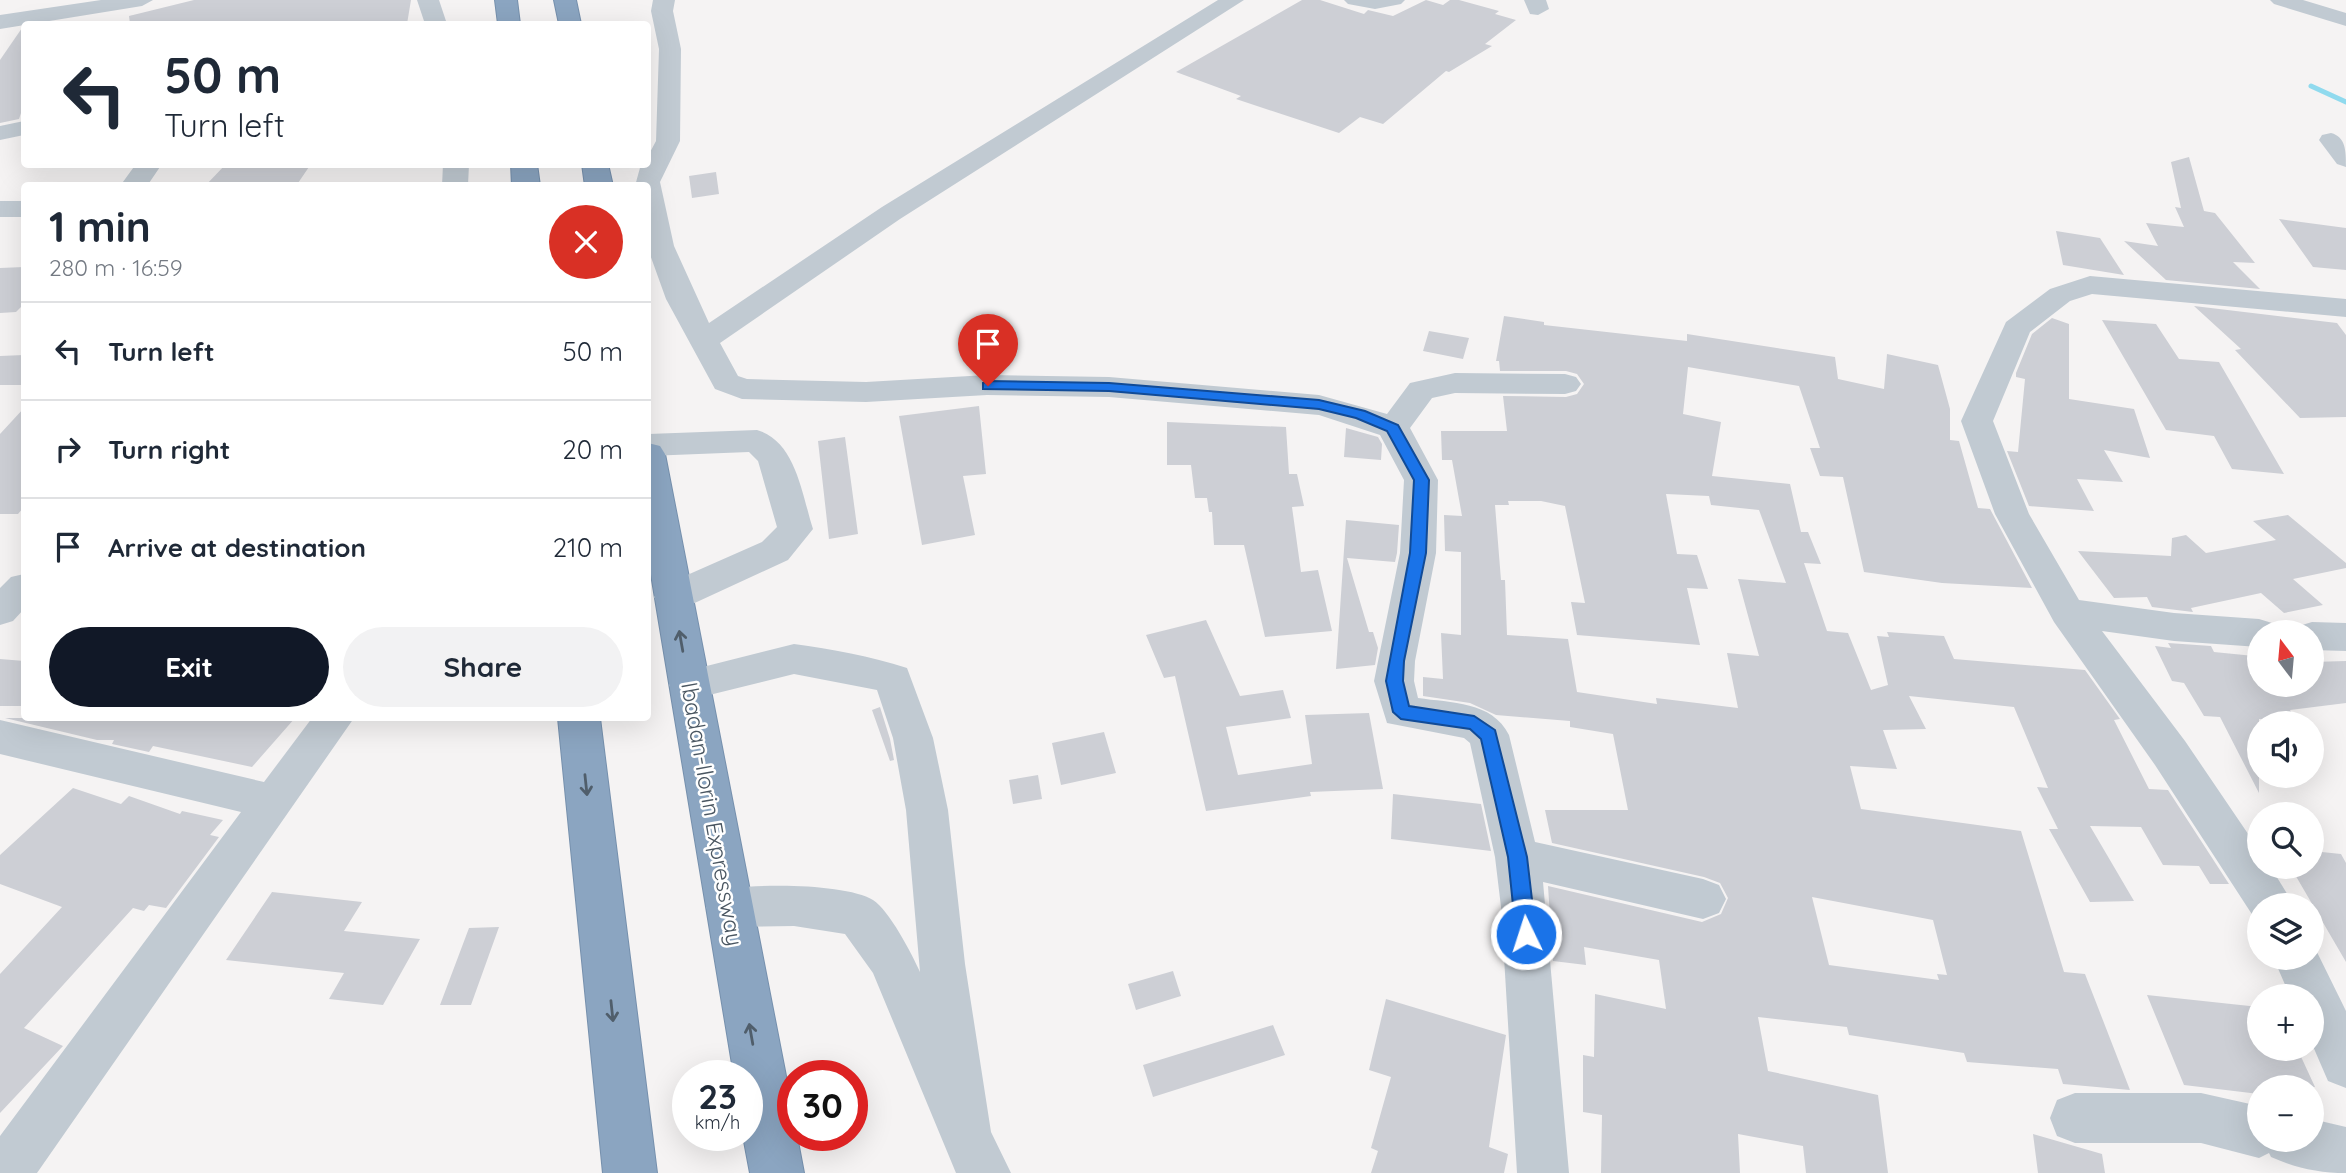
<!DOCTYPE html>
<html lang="en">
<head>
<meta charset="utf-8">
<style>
  body { margin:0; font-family:Quicksand,sans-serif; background:#f2f2f3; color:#1f2937; height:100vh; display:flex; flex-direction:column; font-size:26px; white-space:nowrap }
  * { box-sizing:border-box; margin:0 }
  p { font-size:23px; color:#747a83 }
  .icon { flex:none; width:38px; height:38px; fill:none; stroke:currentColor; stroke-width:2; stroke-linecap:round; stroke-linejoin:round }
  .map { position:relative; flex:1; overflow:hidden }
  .drawer { position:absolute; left:21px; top:182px; width:630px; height:539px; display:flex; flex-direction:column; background:#fff; border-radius:7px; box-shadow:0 7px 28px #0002 }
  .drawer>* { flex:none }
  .top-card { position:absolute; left:21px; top:21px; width:630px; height:147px; border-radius:7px; box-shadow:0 7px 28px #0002; background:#fff; color:#1f2937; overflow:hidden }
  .needle { width:46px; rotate:344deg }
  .controls { position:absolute; left:2247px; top:620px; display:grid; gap:14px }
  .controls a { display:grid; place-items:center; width:77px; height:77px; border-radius:50%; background:#fff; box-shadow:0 7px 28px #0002; font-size:35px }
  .speed { position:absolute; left:672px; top:1060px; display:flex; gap:14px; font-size:35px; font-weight:700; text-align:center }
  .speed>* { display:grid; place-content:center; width:91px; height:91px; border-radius:50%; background:#fff; box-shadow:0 7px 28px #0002; line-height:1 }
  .speed small { font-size:18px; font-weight:400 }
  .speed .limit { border:10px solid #d22; background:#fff; color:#111 }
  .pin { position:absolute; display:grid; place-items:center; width:60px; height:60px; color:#fff; margin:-72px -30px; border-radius:50% 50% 50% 0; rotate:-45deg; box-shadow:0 0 7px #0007 }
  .pin .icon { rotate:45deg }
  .me { position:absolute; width:77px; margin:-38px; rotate:356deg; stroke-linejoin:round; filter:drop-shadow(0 0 5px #0008) }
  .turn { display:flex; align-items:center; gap:24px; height:147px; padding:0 28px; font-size:32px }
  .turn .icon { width:91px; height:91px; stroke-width:2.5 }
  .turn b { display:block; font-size:49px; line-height:60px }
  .round { display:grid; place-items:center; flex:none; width:74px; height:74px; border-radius:37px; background:#f2f2f3 }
  .head { display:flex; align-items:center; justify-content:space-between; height:119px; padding:0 28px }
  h1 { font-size:42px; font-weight:700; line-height:52px }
  .cta { display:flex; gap:14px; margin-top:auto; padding:14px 28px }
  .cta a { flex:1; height:80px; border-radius:42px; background:#111827; color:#fff; font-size:28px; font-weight:700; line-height:80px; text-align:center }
  .cta a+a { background:#f2f2f3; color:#1f2937 }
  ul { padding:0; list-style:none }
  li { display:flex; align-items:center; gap:21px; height:98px; padding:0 28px; border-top:2px solid #e0e1e3 }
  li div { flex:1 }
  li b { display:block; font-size:26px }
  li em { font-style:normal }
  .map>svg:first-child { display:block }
</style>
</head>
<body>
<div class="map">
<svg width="2346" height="1173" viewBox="0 0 2346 1173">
  <rect width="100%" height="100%" fill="#f5f3f3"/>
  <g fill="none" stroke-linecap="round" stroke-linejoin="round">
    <path stroke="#90daee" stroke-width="5" d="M2311 86 2346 102"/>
  </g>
  <path fill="#cdcfd5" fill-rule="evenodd" d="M194 0H411L407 24H130L129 16Z
    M1302 0H1320L1364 14 1368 10 1393 16 1426 0 1443 5 1450 0H1459L1499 11 1495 14 1516 20 1485 44 1492 46 1449 72 1446 71 1383 124 1360 117 1339 133 1236 99 1241 96 1176 72Z
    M22 28 24 104 19 119 0 123V60Z
    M2189 157 2204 211 2215 213 2255 263 2233 262 2260 289 2166 280 2124 241 2158 246 2146 223 2184 227 2175 207 2181 208 2171 162Z
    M226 164H311L296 186H205Z
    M716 172 719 194 692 198 689 176Z
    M2279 219 2346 228V270L2313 267Z
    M2056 231 2100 238 2124 275 2063 265Z
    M24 267V304L16 312 0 313V268Z
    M2194 306 2337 323 2346 335V417L2300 418 2235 350 2241 349Z
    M1504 316 1544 322V325L1687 341V334L1835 357 1838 379 1884 389 1887 354 1938 365 1950 409V440L1959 441 1978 508 1990 509 2032 588 1942 583 1864 572 1843 477 1820 476 1810 448H1820L1799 386 1688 367 1683 414 1721 422 1712 476 1790 484 1801 532H1808L1821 564 1804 563 1827 631 1848 633 1871 690 1888 685 1877 636 1889 637 1887 632 1944 636 1954 659 2085 670 2120 719 2114 720 2149 789 2168 790 2229 884H2210L2199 866 2163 865 2141 827 2090 826 2134 901 2090 902 2049 829H2058L2037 787 2048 788 2014 707 1909 696 1926 729 1883 730 1897 769 1850 766 1861 809 2021 831 2064 972 2085 974 2130 1090 2063 1084 2058 1069 1967 1062 1964 1053 1849 1035 1847 1027 1758 1017 1768 1071 1878 1095 1888 1173H1806L1803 1146 1738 1134 1740 1173H1601L1602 1115 1583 1112V1055L1594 1057 1595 994 1666 1009 1659 960 1584 947 1586 965 1553 961 1548 886 1702 922 1721 914 1728 898 1720 883 1704 877 1552 843 1545 810H1628L1613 734 1570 727V721L1496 715 1470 703 1423 696V677L1443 679 1441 633 1461 635V552L1445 551 1444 515 1462 516 1452 460H1442L1441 431H1507L1503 396 1566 397 1577 394 1584 384 1577 374 1566 371H1500L1499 361H1496ZM1666 494 1709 496 1711 505 1759 510 1786 583 1738 579 1759 656 1727 653 1738 708 1656 698 1657 704 1577 692 1568 639 1507 635 1505 580H1501L1495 505H1509L1508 501H1541L1565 506 1585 603 1571 602 1577 635 1700 645 1687 588 1708 589 1697 555 1677 554ZM1812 897 1933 920 1947 975 1937 974 1939 980 1829 965Z
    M2052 318 2069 324V399L2134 409 2150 458 2104 450 2123 482 2077 479 2094 511 2029 506 2007 451 2018 452 2025 379 2016 377V373L2032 334Z
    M2102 320 2156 324 2179 359 2219 362 2284 474 2232 469 2214 436 2166 430Z
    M1429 331 1469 338 1463 359 1423 351Z
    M24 355V385H0V356Z
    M979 406 986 474 963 476 975 535 922 545 899 416Z
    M24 408V507L18 514H0V434Z
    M1167 422 1286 427 1289 474H1297L1304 506 1292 507 1301 572 1318 570 1332 631 1265 637 1244 545H1214L1212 512H1209L1207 498H1195L1191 465H1167Z
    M1346 428 1378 437 1382 444 1381 460 1344 457Z
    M845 437 858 534 829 539 818 441Z
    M2288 515 2346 563V568L2293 579 2323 605 2284 613 2261 593 2191 608 2193 612 2152 607 2147 597 2114 598 2078 551 2171 556 2172 538 2186 535 2206 553 2276 540 2253 521Z
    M1346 520 1399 525 1397 553 1395 562 1347 558 1369 632H1373L1378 648 1375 665 1336 669Z
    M1206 620 1240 696 1283 690 1291 718 1226 727 1238 775 1312 764 1305 715 1369 713 1383 789 1310 792 1311 796 1206 811 1175 676 1164 678 1146 635Z
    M2168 643 2211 646 2214 652 2254 656 2259 666V684H2312V662L2346 661V703L2290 710 2296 721 2259 719V793L2220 717 2204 716 2184 683 2172 681 2155 646 2171 648Z
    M0 659 24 661V706H0Z
    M880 707 890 739 894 760 890 761 872 710Z
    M5 718H295L252 767 153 746 149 752 112 744 114 740H97Z
    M1104 732 1116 773 1061 785 1052 743Z
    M1038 775 1042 799 1013 804 1009 780Z
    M73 788 121 804 129 796 180 814 182 811 223 820 210 835 219 837 166 908 149 905 144 911 133 908 24 1028 63 1046 0 1113V974L62 907 0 884V855Z
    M1393 794 1481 804 1491 851 1391 839Z
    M2312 851 2341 854 2346 863V962L2290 866H2312Z
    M272 892 362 902 344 931 420 939 383 1005 329 999 344 973 226 960Z
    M499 927 471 1005H440L469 928Z
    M1173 971 1181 996 1136 1010 1128 984Z
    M2147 995 2259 1007V1048H2297L2315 1087H2259V1094L2184 1085Z
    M1386 999 1506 1035 1489 1147 1508 1154 1504 1173H1371L1378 1151 1371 1148 1391 1077 1369 1070Z
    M1273 1025 1285 1055 1153 1097 1143 1065Z
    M2033 1134 2102 1154 2105 1173H2038Z"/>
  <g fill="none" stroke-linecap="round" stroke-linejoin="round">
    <defs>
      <path id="highway" d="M495 0H517L520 24H498Z
        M554 0H576L581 24H559Z
        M511 164H537L540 186H512Z
        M582 164H608L613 186H585Z
        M648 443 660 446 665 454 793 1112V1136H797L804 1173H750L743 1136H747V1076H734L648 556Z
        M558 718H600L657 1173H603Z"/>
    </defs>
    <use href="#highway" stroke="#7690ad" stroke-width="2"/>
    <path fill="#c1cad2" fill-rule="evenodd" d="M101 0H153L142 6 0 29V15Z
      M417 0H439L447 24H425Z
      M653 0H675L673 11 681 49 680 141 660 182 674 246 709 323 882 207 1218 0H1244L900 219 720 343 738 376 747 379 866 382 987 375 1109 377 1319 395 1387 414 1410 383 1455 373 1565 374 1576 377 1581 384 1576 391 1565 394 1455 393 1432 398 1410 428 1438 480 1436 553 1415 661 1414 681 1418 698C1451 703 1492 701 1509 735L1535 842 1703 879 1719 885 1726 899 1719 913 1703 919 1543 882 1569 1173H1517L1501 907 1495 857 1470 743 1464 738 1387 723 1374 681 1400 553 1404 480 1380 435 1319 415 1109 397 987 395 866 402 742 399 715 389 666 299 648 249V186H635L641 164H648V156L656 141 659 49 651 11Z
      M1344 0H1405L1401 4 1375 9 1348 4Z
      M1524 0H1546L1549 9 1538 15 1530 14Z
      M2270 0H2303L2346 13V26L2274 4Z
      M24 121V135L0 140V126Z
      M2331 133C2346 137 2346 151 2346 167L2337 164 2319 140 2322 135Z
      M136 164H162L147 186H120Z
      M443 164H469L468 186H442Z
      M0 201H24V217H0Z
      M2090 276 2346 299V317L2092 294 2070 301 2030 332 1993 421 2029 514 2079 600 2174 613 2259 619 2272 623 2277 632H2259V647L2174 641 2102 631 2185 741 2259 850V866H2270L2294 905H2259V921L2255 919 2155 765 2054 622 1995 514 1961 421 2006 322 2050 289Z
      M757 430C796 441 802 495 813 529L788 560 686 607 673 611 660 607 654 597 660 587 762 542 777 527 758 461 749 452 648 456V434Z
      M24 574V609L13 621 0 625V588L11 577Z
      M2312 622 2346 623V651L2312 650V632H2295L2299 626Z
      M794 644C832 649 870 656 907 668L933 738 948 810 965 964 991 1132 1011 1173H956L873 973 845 934 794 926 729 927 713 921 706 907 713 893C742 882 846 883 873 900 889 910 912 954 920 972L906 810 893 738 877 690 794 674 689 700 675 696 669 685 675 674Z
      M312 718H354L37 1173H0V1136L241 812 0 754V720L264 782Z
      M2312 942 2346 1011V1088L2328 1081 2312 1044V996H2290L2273 957H2312Z
      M2075 1093H2201L2259 1106V1139H2312V1119L2346 1127V1173C2319 1173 2296 1168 2271 1157L2269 1153 2259 1158 2201 1143H2075L2057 1136 2050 1118 2057 1100Z"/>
    <use href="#highway" fill="#8ba5c1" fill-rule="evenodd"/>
  </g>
  <defs><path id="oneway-shaft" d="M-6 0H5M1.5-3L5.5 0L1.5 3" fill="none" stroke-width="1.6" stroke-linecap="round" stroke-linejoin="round" transform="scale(1.75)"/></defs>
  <g stroke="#505e6b">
    <use href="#oneway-shaft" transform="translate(681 641) rotate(-100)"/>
    <use href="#oneway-shaft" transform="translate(586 785) rotate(84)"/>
    <use href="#oneway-shaft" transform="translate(612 1011) rotate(84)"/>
    <use href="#oneway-shaft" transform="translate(751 1034) rotate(-100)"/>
  </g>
  <path fill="#1a73e8" stroke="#114b97" stroke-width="2" d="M988 381 1109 383 1319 400 1365 411 1398 425 1429 480 1426 553 1404 661 1403 681 1409 706 1474 716 1495 730 1527 857 1536 934 1533 941 1526 943 1519 941 1516 934 1508 857 1481 739 1470 729 1401 719 1393 712 1386 681 1410 553 1414 480 1387 431 1356 418 1319 409 1109 391 983 389V383Z"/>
  <g text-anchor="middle" stroke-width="5" stroke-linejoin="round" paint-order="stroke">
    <g font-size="23" fill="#4a5661" stroke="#fff">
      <text transform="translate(712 814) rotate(80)" y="8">Ibadan-Ilorin Expressway</text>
    </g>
  </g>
</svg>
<div class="controls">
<a><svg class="needle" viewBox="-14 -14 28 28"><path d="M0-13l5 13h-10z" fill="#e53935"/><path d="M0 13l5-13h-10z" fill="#747a83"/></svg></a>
<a><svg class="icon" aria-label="sound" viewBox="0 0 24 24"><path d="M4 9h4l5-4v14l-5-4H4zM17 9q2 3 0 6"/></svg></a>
<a><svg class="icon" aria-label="search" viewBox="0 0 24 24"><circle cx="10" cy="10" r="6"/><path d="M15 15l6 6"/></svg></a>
<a><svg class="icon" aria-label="layers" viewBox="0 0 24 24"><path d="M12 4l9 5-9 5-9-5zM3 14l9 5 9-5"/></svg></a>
<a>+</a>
<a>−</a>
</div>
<div class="speed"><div>23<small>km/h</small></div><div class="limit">30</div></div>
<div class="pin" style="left:988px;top:386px;background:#d93025"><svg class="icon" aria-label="arrive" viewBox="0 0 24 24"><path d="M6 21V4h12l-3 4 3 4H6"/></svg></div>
<svg class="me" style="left:1526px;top:934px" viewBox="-20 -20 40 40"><circle r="17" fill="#1a73e8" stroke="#fff" stroke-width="3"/><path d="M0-11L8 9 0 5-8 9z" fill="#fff"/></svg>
<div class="top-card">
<div class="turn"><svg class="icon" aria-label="left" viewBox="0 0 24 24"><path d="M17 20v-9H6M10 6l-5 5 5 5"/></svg><div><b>50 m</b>Turn left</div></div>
</div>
<section class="drawer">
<div class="head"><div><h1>1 min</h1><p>280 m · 16:59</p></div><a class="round" style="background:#d93025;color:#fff"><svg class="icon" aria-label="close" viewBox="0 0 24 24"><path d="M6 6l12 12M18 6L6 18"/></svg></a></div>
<ul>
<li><svg class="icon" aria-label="left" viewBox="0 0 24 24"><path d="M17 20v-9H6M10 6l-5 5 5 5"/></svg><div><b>Turn left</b></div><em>50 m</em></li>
<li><svg class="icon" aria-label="right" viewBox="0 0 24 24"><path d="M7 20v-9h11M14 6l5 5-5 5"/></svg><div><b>Turn right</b></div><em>20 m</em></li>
<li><svg class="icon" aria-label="arrive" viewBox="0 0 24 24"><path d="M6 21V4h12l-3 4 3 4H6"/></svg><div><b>Arrive at destination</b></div><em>210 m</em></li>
</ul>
<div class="cta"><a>Exit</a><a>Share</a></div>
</section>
</div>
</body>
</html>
